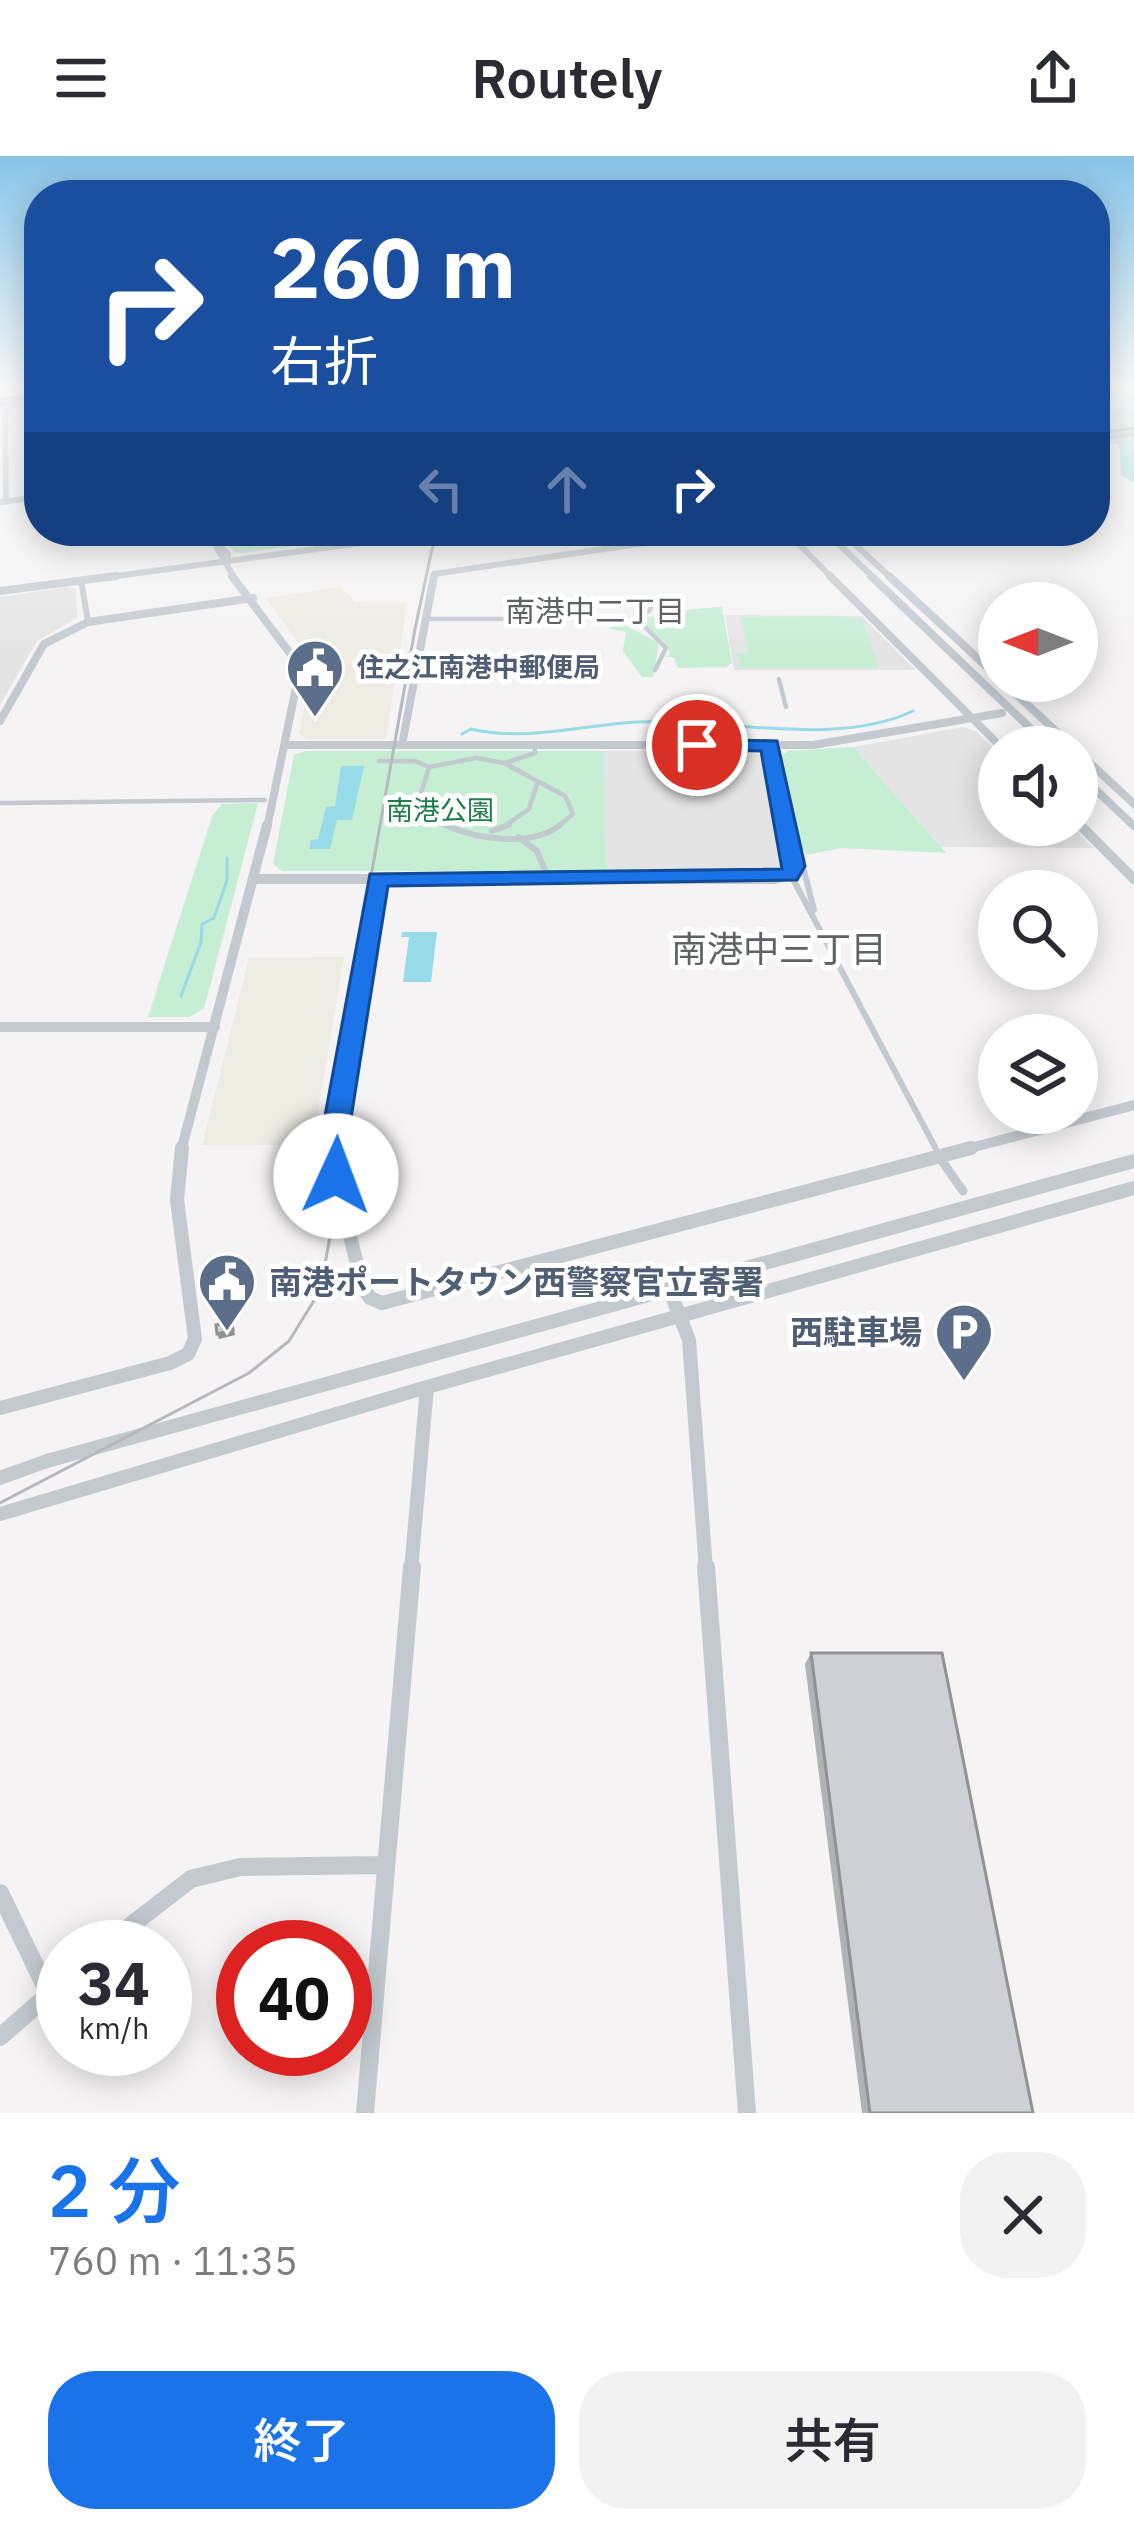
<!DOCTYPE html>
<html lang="ja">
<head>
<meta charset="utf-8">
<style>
  body { margin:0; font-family:"IBM Plex Sans","Noto Sans JP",sans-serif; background:#f2f2f3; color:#2b2b33; height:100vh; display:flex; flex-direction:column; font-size:45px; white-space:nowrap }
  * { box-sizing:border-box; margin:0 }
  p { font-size:39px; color:#7c7c81 }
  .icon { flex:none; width:66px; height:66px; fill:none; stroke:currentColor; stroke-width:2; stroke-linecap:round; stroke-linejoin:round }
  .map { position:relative; height:1957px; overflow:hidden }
  .sheet { display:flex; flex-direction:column; background:#fff; flex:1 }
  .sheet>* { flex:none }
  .top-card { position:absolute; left:24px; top:24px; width:1086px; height:366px; border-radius:48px; box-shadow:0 6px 30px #0003; background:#1a4fa0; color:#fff; overflow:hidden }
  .needle { width:78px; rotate:270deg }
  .fabs { position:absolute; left:978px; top:426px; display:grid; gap:24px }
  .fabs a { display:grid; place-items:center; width:120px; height:120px; border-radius:50%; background:#fff; box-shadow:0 6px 30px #0003; font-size:60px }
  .speed { position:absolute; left:36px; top:1764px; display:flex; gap:24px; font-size:60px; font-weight:700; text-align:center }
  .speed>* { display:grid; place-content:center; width:156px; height:156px; border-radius:50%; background:#fff; box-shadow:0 6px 30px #0003; line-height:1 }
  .speed small { font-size:30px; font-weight:400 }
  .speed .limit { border:18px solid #d22; background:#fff; color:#111 }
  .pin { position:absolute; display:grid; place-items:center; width:102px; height:102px; color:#fff; margin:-51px; border:6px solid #fff; border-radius:50%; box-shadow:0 3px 12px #0007 }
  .me { position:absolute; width:132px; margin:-66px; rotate:2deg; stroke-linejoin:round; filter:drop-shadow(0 0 9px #0008) }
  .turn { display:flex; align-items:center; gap:42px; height:252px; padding:0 48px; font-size:54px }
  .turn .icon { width:156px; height:156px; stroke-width:2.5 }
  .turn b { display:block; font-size:84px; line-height:102px }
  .lanes { display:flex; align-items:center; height:114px; padding:0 48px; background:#0003; justify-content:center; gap:60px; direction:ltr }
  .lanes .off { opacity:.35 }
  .round { display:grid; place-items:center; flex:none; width:126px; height:126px; border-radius:48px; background:#f2f2f3 }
  .head { display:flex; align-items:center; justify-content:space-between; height:204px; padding:0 48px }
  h1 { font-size:72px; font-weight:600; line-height:90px; color:#1a73e8 }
  .action { display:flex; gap:24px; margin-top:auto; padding:24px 48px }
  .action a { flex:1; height:138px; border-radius:48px; background:#1a73e8; color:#fff; font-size:48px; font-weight:600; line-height:138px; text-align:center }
  .action a+a { background:#f2f2f3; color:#2b2b33 }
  header { display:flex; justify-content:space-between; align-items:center; height:156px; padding:0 48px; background:#fff; font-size:54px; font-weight:600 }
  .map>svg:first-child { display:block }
</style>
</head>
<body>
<header><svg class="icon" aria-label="menu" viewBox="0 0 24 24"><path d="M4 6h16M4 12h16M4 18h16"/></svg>Routely<svg class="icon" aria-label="share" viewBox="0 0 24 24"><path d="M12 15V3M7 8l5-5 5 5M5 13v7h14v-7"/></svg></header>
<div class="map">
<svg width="1134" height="1957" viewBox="0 0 1134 1957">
  <rect width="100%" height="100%" fill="#f5f3f3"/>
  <path fill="#eeebe3" d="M341 431 355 446 407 447 386 583H307L299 578 310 521 308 501 266 442Z
    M344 801 312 989H202L249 802Z"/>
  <path fill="#e5e4e4" d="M68 431 76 433 77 462 37 485 0 549V441Z
    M725 459 862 460 916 514H734Z
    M963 571 976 575 999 598V669H1070L1093 692 941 691 853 591Z
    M750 594 761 599 782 709 772 715H607L603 595Z"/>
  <path fill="#c6eed3" d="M219 375H404L242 397 234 396Z
    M722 451 732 507 726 511 678 512 674 502 665 500 670 499C668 481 648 480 644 463 661 456 701 452 722 451Z
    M842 460 863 464 878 512H740L737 498 748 497 741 461Z
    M618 465 659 487 653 521H642L623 495 626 476 611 473 606 466Z
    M853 591 941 691 946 697 841 692 806 699 797 681 780 600 788 595Z
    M306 595H603L607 715H282L273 708 294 599Z
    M258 647 204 853 189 861H148L212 660 222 648Z"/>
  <path fill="#96dbe7" d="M1095 229H1134V327L1121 319 1119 289 1095 278Z
    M341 610H364L352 664H337L330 693H309L311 684 318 683 326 651 335 650Z
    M402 776H437L431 826H403L409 781H401Z"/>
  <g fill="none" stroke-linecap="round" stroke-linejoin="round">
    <path stroke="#96dbe7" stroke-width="3" d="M462 578 471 573C527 586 580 569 637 566 722 562 835 592 913 555
      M181 840 201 786 202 768 214 762 227 724V702"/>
    <defs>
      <path id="motorway" d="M39 241V247L0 250V244Z
        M1134 274V280L1095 285V279Z"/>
    </defs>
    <use href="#motorway" stroke="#7993a9" stroke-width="6"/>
    <path stroke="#c2cad0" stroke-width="4.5" d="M430 463H637L649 455 656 441
      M637 463 666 492 655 514
      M779 523 786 551
      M379 605H415L429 611
      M505 607 535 597V592
      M429 611 419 644 428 657 452 672
      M429 611 476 602 504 607 565 640 573 658 556 672
      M0 647 265 644
      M502 672 529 653 537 628"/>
    <path stroke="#c2cad0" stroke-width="6" d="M445 669C477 683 531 692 560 669
      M492 675 509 669
      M518 681 537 695 546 717
      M801 703 814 754
      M794 725 936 993"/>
    <path stroke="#c2cad0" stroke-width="9" d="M942 1005 963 1035"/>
    <path stroke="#c2cad0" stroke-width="4.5" d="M0 251 39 249"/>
    <path stroke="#c2cad0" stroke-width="6" d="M81 424 88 466"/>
    <path stroke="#c2cad0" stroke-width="6" d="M0 235 39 233
      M5 251 6 345
      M1095 271 1134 266
      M1095 286 1134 280
      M1095 341 1107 339
      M1 346 39 341
      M207 375 228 398 226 404
      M207 375 235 423
      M786 375 833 423
      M825 375 875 423
      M841 375 892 423
      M94 423 450 375
      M433 423 434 418 726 375"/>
    <path stroke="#c2cad0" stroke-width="8" d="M232 420 295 504 298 522 267 672
      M830 420 1001 591
      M871 420 1050 591
      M889 420 999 522
      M0 435 116 420
      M1002 525 1073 591
      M0 565 44 488 88 466 253 442
      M285 589H813L1002 557
      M402 589 434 420
      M770 589 786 672
      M1077 595 1134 648
      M1077 616 1134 670
      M1077 666 1083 672"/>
    <path stroke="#c2cad0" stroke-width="10" d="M1080 669 1134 723
      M256 723H775L789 719 794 710 786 669
      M0 871H215
      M181 995 267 669
      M335 995 378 723
      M959 995 1134 949"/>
    <path stroke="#c2cad0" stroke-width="14" d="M335 992 336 1020 362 1130 370 1142 382 1147 971 992
      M670 1135 689 1184 706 1414
      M0 1252 170 1207 188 1198 195 1183 177 1044 182 992
      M0 1322 47 1305 1134 1005
      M0 1358 427 1231 1134 1032
      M411 1414 427 1231"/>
    <path stroke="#c2cad0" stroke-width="18" d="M706 1411 747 1957
      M0 1737 49 1838
      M103 1791 191 1723 240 1711 385 1709
      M0 1881 63 1826
      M365 1957 412 1411"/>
    <use href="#motorway" fill="#8ea8bd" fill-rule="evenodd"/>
    <path stroke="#b5b8bc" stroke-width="3" d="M1095 281 1134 275
      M0 1347 249 1217 289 1185 320 1135 330 1081 333 965 368 737 415 473 432 393 441 375"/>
  </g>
  <path fill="#b0b3b6" d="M811 1497 1033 1957H862L805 1508Z"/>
  <path fill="#909294" d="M232 1165 235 1179 219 1183 217 1178Z"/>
  <path fill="#cdd0d4" stroke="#909294" stroke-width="3" d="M232 1165 233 1174 217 1178 216 1169Z
    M811 1497H942L1033 1957H870Z"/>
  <linearGradient id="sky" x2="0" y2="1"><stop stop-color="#87c4e8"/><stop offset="0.46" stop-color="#fafafa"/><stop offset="1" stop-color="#fafafa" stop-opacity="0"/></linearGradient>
  <rect width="1134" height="503" fill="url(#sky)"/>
  <path fill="#1a73e8" stroke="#114b97" stroke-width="3" d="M697 583 777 585 805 710 797 724 388 730 348 981 350 1020 346 1028H326L321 981 370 718 782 713 761 595 690 593V584Z"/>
  <defs>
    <symbol id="civic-pin" viewBox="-11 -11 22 30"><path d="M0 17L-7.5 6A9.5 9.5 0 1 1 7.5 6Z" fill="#5c6f8a" stroke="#fff"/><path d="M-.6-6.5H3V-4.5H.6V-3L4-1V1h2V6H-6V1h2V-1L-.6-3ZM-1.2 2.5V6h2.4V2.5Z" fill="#fff"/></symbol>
    <symbol id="parking-pin" viewBox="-11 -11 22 30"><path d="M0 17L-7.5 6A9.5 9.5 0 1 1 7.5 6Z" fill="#5c6f8a" stroke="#fff"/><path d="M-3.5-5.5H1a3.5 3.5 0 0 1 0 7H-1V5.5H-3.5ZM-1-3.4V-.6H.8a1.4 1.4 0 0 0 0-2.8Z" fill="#fff"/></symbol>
  </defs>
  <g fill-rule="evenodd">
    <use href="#civic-pin" x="282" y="479" width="66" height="90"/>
    <use href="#civic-pin" x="194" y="1093" width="66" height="90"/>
    <use href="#parking-pin" x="931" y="1143" width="66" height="90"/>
  </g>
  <g text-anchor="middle" stroke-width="10" stroke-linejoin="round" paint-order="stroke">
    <g font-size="27" font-weight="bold" fill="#4e5e75" stroke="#fff" text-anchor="start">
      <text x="357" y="521">住之江南港中郵便局</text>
    </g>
    <g font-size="27" fill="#1f7d49" stroke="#fff">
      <text x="440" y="664">南港公園</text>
    </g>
    <g font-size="30" fill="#5f6367" stroke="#fff">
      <text x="595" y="466">南港中二丁目</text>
    </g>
    <g font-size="33" font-weight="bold" fill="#4e5e75" stroke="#fff" text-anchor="start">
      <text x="269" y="1138">南港ポートタウン西警察官立寄署</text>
      <text x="922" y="1188" text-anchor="end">西駐車場</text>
    </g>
    <g font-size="36" fill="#5f6367" stroke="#fff">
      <text x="779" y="806">南港中三丁目</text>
    </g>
  </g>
</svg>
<div class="fabs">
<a><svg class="needle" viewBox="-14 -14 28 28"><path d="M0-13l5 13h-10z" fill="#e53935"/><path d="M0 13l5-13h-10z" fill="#7c7c81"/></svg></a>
<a><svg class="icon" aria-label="sound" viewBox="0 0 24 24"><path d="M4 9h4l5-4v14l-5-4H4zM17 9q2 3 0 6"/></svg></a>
<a><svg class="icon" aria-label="search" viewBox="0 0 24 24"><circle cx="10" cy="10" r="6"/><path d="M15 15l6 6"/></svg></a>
<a><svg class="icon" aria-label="layers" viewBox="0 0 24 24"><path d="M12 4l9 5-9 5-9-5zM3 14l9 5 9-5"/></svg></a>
</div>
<div class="speed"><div>34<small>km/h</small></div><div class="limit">40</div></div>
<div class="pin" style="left:697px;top:589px;background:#d93025"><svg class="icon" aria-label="arrive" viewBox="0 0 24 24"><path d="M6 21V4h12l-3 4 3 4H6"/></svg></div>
<svg class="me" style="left:336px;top:1020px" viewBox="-20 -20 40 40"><circle r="19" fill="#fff"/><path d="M0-13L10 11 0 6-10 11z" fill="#1a73e8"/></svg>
<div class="top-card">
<div class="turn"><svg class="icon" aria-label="right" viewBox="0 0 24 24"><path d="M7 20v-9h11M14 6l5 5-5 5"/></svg><div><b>260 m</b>右折</div></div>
<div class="lanes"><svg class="icon off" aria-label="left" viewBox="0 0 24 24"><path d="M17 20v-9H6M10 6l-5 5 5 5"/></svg><svg class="icon off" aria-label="ahead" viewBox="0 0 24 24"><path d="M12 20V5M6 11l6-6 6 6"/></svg><svg class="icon" aria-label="right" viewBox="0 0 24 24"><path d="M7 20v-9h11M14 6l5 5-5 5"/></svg></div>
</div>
</div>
<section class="sheet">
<div class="head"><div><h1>2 分</h1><p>760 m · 11:35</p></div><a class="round"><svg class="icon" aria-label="close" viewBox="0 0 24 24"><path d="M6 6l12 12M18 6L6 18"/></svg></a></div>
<div class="action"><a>終了</a><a>共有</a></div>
</section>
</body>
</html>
